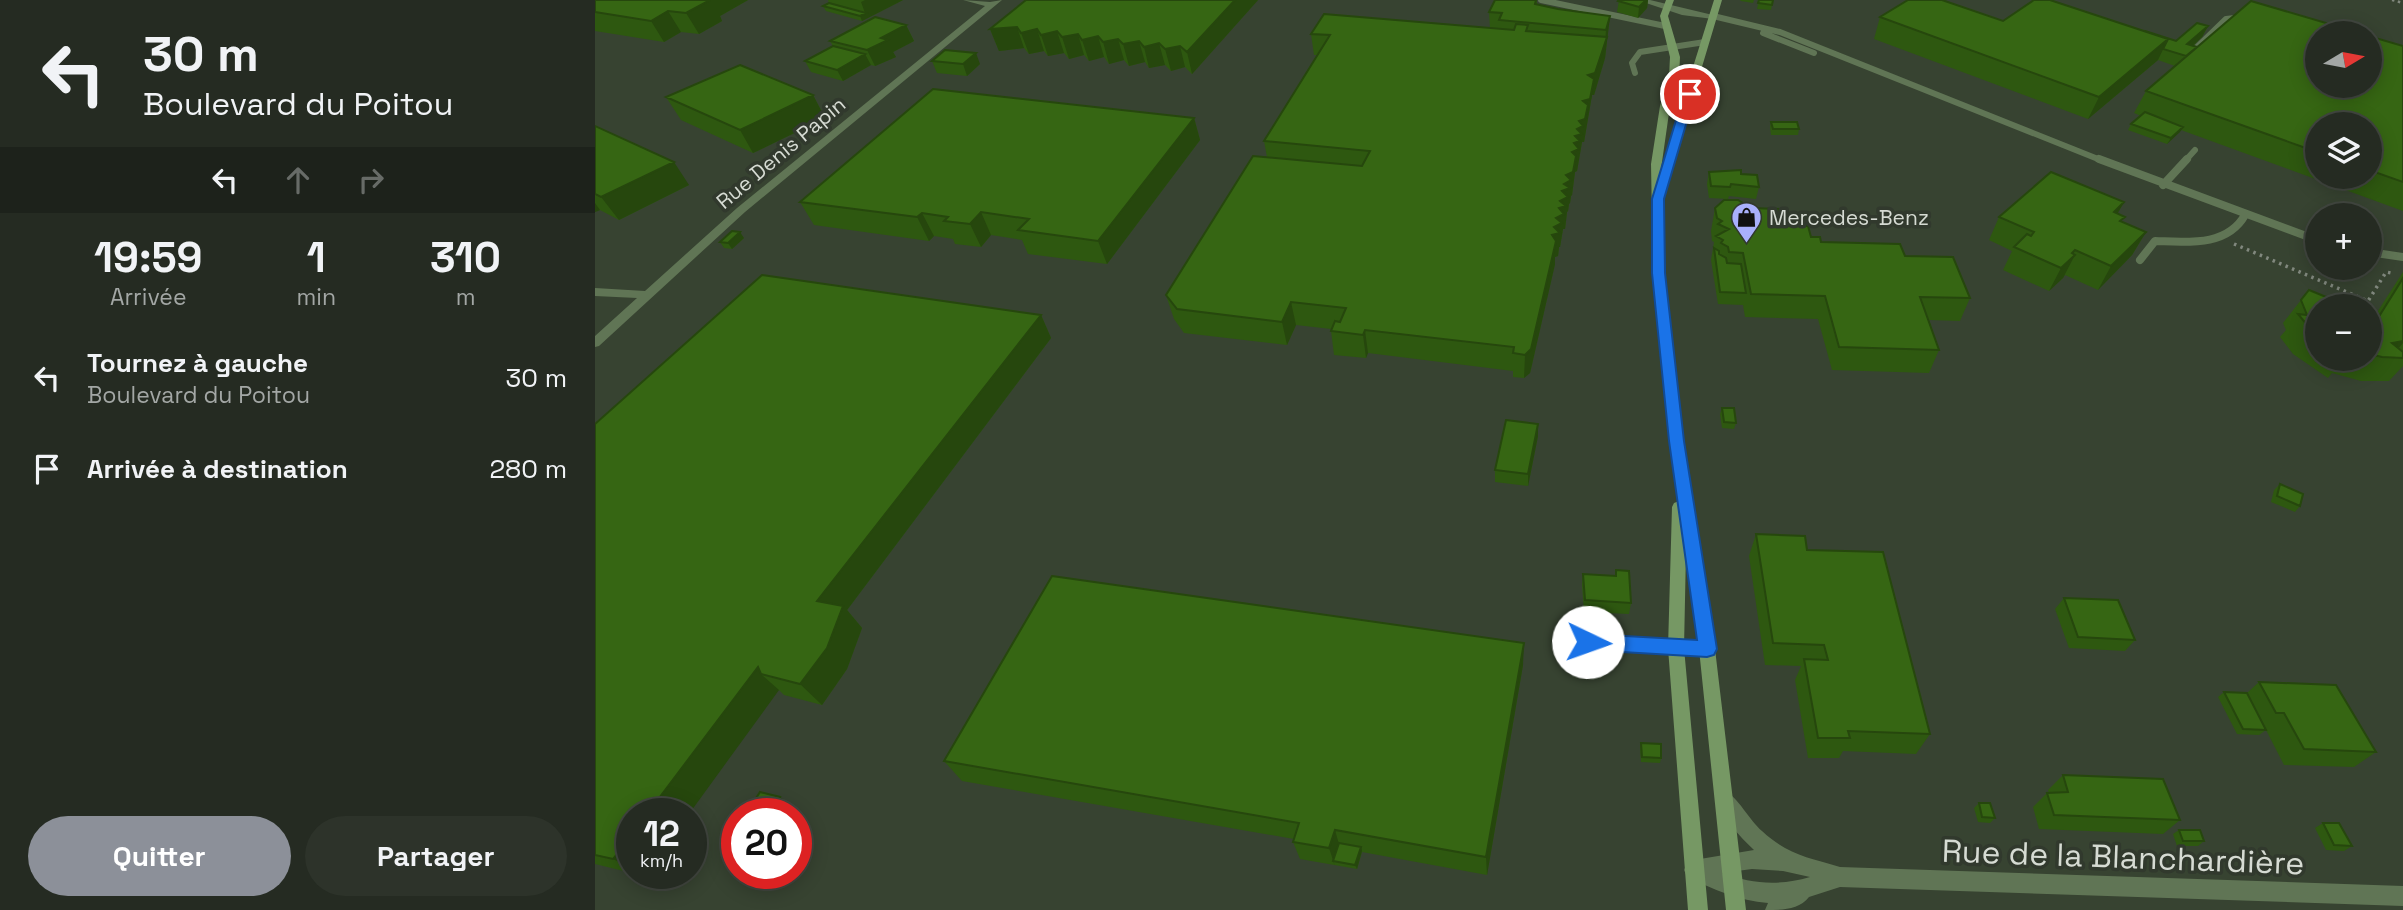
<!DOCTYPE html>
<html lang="fr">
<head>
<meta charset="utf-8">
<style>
  body { margin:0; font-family:"Space Grotesk",sans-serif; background:#2d332a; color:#f1f3f6; height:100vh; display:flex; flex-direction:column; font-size:26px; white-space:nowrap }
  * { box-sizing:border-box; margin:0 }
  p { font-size:23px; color:#a3a7a5 }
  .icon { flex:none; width:38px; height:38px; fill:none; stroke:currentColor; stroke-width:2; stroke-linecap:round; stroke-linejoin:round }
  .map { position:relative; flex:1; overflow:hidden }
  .side { display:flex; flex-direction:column; background:#252b22; width:595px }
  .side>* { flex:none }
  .top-card { background:#252b22; color:#f1f3f6; overflow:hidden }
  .needle { width:46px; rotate:80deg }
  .tools { position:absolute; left:1710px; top:21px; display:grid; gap:14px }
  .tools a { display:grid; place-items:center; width:77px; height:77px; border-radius:50%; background:#252b22; box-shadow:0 4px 18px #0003,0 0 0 2px #424740; font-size:35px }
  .speed { position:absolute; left:21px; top:798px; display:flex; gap:14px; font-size:35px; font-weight:700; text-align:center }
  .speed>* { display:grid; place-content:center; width:91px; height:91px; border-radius:50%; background:#252b22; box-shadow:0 4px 18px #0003,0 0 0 2px #424740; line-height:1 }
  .speed small { font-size:18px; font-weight:400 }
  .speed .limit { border:10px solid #d22; background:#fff; color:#111 }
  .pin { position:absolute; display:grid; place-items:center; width:60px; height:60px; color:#fff; margin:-30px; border:4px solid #fff; border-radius:50%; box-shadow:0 2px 7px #0007 }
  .me { position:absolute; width:77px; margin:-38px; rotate:93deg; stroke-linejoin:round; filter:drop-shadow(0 0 5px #0008) }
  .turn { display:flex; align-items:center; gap:24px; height:147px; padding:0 28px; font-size:32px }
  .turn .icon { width:91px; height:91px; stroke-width:2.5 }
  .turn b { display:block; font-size:49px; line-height:60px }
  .lanes { display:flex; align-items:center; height:66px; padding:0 28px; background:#0003; justify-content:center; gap:35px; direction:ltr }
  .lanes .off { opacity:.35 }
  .eta { display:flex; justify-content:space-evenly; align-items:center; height:119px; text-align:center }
  .eta b { font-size:42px; font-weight:800; line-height:49px }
  .primary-button { display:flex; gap:14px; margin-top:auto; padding:14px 28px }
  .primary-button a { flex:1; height:80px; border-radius:42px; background:#8c9099; color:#fff; font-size:28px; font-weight:800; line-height:80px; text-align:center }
  .primary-button a+a { background:#2d332a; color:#f1f3f6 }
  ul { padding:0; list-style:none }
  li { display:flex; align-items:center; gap:21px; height:91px; padding:0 28px }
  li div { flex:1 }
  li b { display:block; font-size:26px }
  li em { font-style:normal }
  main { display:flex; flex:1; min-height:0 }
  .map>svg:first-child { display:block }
</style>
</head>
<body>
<main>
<section class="side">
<div class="top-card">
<div class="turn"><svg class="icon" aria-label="left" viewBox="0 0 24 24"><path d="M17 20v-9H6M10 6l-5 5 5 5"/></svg><div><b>30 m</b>Boulevard du Poitou</div></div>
<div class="lanes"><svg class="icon" aria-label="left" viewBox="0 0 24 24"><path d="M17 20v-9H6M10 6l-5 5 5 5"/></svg><svg class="icon off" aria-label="ahead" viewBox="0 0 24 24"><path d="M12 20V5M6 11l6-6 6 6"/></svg><svg class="icon off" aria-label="right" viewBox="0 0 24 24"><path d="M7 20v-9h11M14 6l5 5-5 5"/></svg></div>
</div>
<div class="eta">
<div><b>19:59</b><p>Arrivée</p></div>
<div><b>1</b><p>min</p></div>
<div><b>310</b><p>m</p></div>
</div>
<ul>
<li><svg class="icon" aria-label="left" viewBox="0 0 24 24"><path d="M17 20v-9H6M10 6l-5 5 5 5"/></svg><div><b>Tournez à gauche</b><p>Boulevard du Poitou</p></div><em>30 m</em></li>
<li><svg class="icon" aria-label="arrive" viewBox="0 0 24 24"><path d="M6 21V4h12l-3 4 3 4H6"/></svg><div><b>Arrivée à destination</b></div><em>280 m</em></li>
</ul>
<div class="primary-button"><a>Quitter</a><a>Partager</a></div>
</section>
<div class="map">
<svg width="1808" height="910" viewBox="0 0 1808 910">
  <rect width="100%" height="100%" fill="#31392d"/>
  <path fill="#374331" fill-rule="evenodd" d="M0 0H1808V910H0ZM1722 33H1774V86H1722ZM1722 124H1774V177H1722ZM1722 215H1774V268H1722ZM1722 306H1774V359H1722ZM37 814H96V873H37ZM142 814H201V873H142Z"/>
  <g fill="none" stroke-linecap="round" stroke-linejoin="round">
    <path stroke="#81887e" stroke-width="2.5" stroke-dasharray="2.5 3.5" stroke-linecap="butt" d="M1797 0 1808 3"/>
    <path stroke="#81887e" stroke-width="3.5" stroke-dasharray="2.5 4.5" stroke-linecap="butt" d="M1639 244 1773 301
      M1770 306 1791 272 1796 273"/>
    <path stroke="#607555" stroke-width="6" d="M946 0 1070 26
      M1118 16 1185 32 1508 161
      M1168 33 1219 53
      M1596 53 1631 19 1648 17
      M1040 73 1037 63 1045 52 1110 42
      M1590 161 1600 150"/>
    <path stroke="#607555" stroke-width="8" d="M1504 159 1722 240
      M1568 185 1592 159
      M1774 252 1808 257
      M1545 260 1560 241C1592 242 1632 247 1650 215"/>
    <path stroke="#607555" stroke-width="12" d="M993 642 1112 649"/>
    <path fill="#607555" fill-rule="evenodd" d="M368 0 395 2 407 0 150 212 4 346 0 347V336L42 298 0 296V288L50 291 142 208 390 6Z
      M1042 0H1055L1122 16 1118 19 1087 15Z
      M1130 791C1142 796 1155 821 1167 831 1193 855 1212 857 1245 867L1808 886V906L1245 887 1214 897C1204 910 1187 910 1170 910L1173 903C1144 901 1118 889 1092 877L1089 870 1092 863 1099 860 1159 850C1144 836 1129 819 1121 800L1124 794ZM1157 869 1188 871 1215 877C1184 886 1157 884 1127 873Z"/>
    <path fill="#769864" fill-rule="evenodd" d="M1071 0H1079L1073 16 1085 57 1084 77 1075 106 1066 169 1119 0H1127L1071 187 1067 190 1070 273 1078 364 1120 649 1151 910H1131L1104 649 1091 551 1089 648 1113 910H1093L1073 648 1077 507 1079 503 1084 501 1066 364 1058 273 1056 164 1065 106 1074 77 1075 57 1065 16Z"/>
  </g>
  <path fill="#2e5810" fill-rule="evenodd" d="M0 0H153L125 16 127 21 104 34 86 32 69 42 0 31Z
    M233 0H308L267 21 231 11 228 6 234 3Z
    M663 0 597 74 590 67 576 71 570 65 554 68 550 62 534 66 529 60 514 64 509 57 494 61 489 55 474 59 469 53 453 56 449 51 434 54 429 48 404 51 395 29Z
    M942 0V5L963 9 1015 16 1010 58 999 95H997L989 142H987L982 171 980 172 977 195 976 196 975 203 974 204 973 211 972 212 970 229H968L965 247H964L963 256 960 257V264L935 373 929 378 918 377V371L773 353 771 358 739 355 736 331V329L701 325 692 345 589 333 579 319 571 295 672 157 669 141 722 55H719L716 34 895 28 894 12Z
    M1024 0H1053L1052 8 1043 18 1022 12Z
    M1145 0H1159L1158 3 1146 1Z
    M1164 0H1178L1176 10 1162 9Z
    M1285 17 1408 21 1581 41 1613 26 1607 37 1598 46 1602 47 1808 46V211L1586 130 1572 144 1533 130 1536 124 1546 116 1539 113 1551 91 1580 66 1563 60 1493 119 1279 39ZM1722 124H1774V177H1722Z
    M311 25 319 41 298 52 301 57 280 66 276 65 248 81 216 72 210 61 238 46 235 41Z
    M337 61 385 64 372 76 342 73Z
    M218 95 230 118 158 153 86 120 71 97Z
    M599 118 605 140 512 264 433 254 427 240 396 235 386 247 360 244 358 239 339 236 334 241 219 225 205 202Z
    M1176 122 1204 129 1203 135H1176L1175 127Z
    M0 127 94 185 24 220 5 210 0 212Z
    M1114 172 1146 174 1164 187 1161 199 1134 196 1133 199 1114 198 1112 184Z
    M1529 202 1522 214 1527 222 1551 232 1537 255 1503 290 1470 275 1468 278 1454 291 1408 270 1417 251 1394 240 1404 217Z
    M1120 208H1156L1187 225 1226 242 1310 256 1375 298 1365 321 1334 320 1344 350 1334 373 1237 370 1223 319 1150 317 1148 305 1123 304 1116 260 1119 242 1117 241 1116 231Z
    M149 238 137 249 129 248 125 242Z
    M1808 272V366L1794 381H1766L1737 373 1733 378 1698 354 1685 337 1691 330 1688 323 1706 300 1722 306V359H1774V315L1779 317Z
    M446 315 456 338 252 610 267 628 252 669 227 705 189 695 184 690 37 814V873H51L49 876 0 864V424Z
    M1127 408 1141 423 1139 429 1127 428 1125 414Z
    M943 436 933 486 900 482V470Z
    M1685 484 1705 506 1700 512 1676 502 1679 490Z
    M1161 534 1212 550 1335 734 1321 754 1248 751 1244 758H1213L1200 680 1206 666 1170 665 1154 556Z
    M988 574 1036 603 1034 614 989 612 987 585Z
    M1469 598 1540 640 1530 651 1474 648 1460 609Z
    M928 665 892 875 767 852 762 869 705 859 698 842 699 839 367 781 349 761Z
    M1664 682 1781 752 1759 767 1689 765 1671 730 1664 735 1642 734 1623 697 1629 692 1652 693Z
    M1046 743 1066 758 1065 763 1046 762 1045 748Z
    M1468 775 1585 820 1568 834 1444 829 1438 807 1452 793H1454L1453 790Z
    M1384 803 1400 818 1395 823 1383 822 1379 808Z
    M1728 823 1757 846 1749 851 1731 850 1720 828Z
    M1584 830 1609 841 1603 846H1582L1578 834Z"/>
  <path fill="#26470d" d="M107 0H153L125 16 127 21 104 34 91 13Z
    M270 0H308L267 21 265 16 270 13 266 2Z
    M640 0H663L597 74 592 52Z
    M1051 0H1053L1052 8 1043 18 1044 7Z
    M73 11 86 32 69 42 56 21Z
    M1015 16 1010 58 999 95H997L989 142H987L982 171 980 172 977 195 976 196 975 203 974 204 973 211 972 212 970 229H968L965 247H964L963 256 960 257V264L935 373 929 378 930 355 993 75 1010 45 1011 30Z
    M311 25 319 41 298 52 301 57 280 66 272 50 286 38Z
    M1613 26 1607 37 1587 55 1592 44Z
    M422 27 429 48 404 51 395 29Z
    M442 29 449 51 434 54 426 33Z
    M462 31 469 53 453 56 446 35Z
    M483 34 489 55 474 59 467 37Z
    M503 36 509 57 494 61 487 40Z
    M523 39 529 60 514 64 508 42Z
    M1573 39 1563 60 1493 119 1504 97Z
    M544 41 550 62 534 66 528 44Z
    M564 43 570 65 554 68 549 47Z
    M585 46 590 67 576 71 570 49Z
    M381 53 385 64 372 76 368 64Z
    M270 54 276 65 248 81 242 70Z
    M218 95 230 118 158 153 145 130Z
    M599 118 605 140 512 264 503 241Z
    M1588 127 1585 132 1572 144 1576 138Z
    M79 162 94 185 24 220 6 197Z
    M1529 202 1516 225 1519 212Z
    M0 203 5 210 0 212Z
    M386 212 396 235 386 247 375 224Z
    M327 213 339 236 334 241 322 217Z
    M145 232 149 238 137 249 133 243Z
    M1551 232 1537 255 1503 290 1516 266Z
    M1480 250 1475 260 1480 255 1468 278 1454 291 1466 268Z
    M696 302 701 325 692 345 687 322Z
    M446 315 456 338 252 610 267 628 252 669 227 705 205 684 222 601Z
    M770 330 773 353 771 358 768 335Z
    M1808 341V343L1796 357 1797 343Z
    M943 424V436L933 486V474Z
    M929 643 928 665 892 875 891 857Z
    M163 667 166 674 184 690 94 814H52Z
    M185 797 192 802 184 814H174Z
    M740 830 745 848 738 861 740 866 734 848Z
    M37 835V869L18 859Z
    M766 847 767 851 762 869 760 865Z"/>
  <path fill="#366613" stroke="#26470d" stroke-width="2" d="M0 0H115L91 13 73 11 56 21 0 12Z
    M431 0H640L592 52 585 46 570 49 564 43 549 47 544 41 528 44 523 39 508 42 503 36 487 40 483 34 467 37 462 31 446 35 442 29 426 33 422 27 395 29Z
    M900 0H941L940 4 963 9 1015 16 1011 30 904 20 907 13 894 12Z
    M1024 0H1051L1044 7 1023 1Z
    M1164 0H1178L1177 5 1163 3Z
    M1313 0H1347L1408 21 1439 0H1455L1573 39 1504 97 1285 17Z
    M1656 1 1765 33H1722V86H1774V36L1808 46V182L1774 170V124H1722V152L1551 91Z
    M234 3 271 13 265 16 228 6Z
    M729 14 919 30 921 24 933 25 931 31 1012 37 1000 73 993 75 999 79 995 99 988 101 993 105 990 119 984 121 988 126 982 129 987 134 980 136 985 141 979 143 984 149 977 152 981 156 978 172 971 175 976 180 969 184 975 188 967 191 973 197 965 201 971 206 964 208 969 214 961 218 967 223 959 227 965 233 957 235 961 241 936 349 930 355 918 353 919 347 770 330 768 335 736 331 740 321 745 322 751 308 696 302 687 322 582 309 571 295 658 156 767 166 775 151 669 141 735 35 716 34Z
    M280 17 311 25 286 38 293 40 272 50 235 41Z
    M1602 23 1613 26 1592 44 1602 47 1591 56 1568 49 1573 39 1550 31 1581 41Z
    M238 46 270 54 242 70 210 61Z
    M350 50 381 53 368 64 337 61Z
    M145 65 218 95 145 130 71 97Z
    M338 89 599 118 503 241 423 230 434 219 386 212 375 224 349 221 353 217 327 213 322 217 205 202Z
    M1550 112 1588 127 1576 138 1536 124Z
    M1176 122H1202L1204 129H1178Z
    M0 127V126L79 162 6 197 0 194Z
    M1146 170V174L1162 175 1164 187 1136 184 1135 187 1116 186 1114 172Z
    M1456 172 1529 202 1519 212 1530 217 1525 221 1551 232 1516 266 1480 250 1477 253 1480 255 1466 268 1419 247 1432 234 1436 236 1439 232 1404 217Z
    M1129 200H1143L1156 208 1184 209 1187 225 1213 226 1216 237H1225L1226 242 1305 244 1310 256 1358 257 1375 298 1325 297 1344 350 1244 347 1230 296 1156 294 1148 253 1134 252 1133 247 1126 243 1128 240 1121 236 1134 229 1123 224 1127 221 1122 218 1120 208Z
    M137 231 145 232 133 243 125 242Z
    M1119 248 1124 251V254L1131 258 1132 263 1146 264 1151 293 1125 292Z
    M167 275 446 315 222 601 248 606 232 648 205 684 166 674 163 667 52 814H37V835L18 859 0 855V424Z
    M1808 278V341L1797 343 1808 352V358L1787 357 1774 354V315L1783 318Z
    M1714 290 1753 306H1722V334L1717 331 1703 314 1712 315 1706 300Z
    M1127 408H1139L1141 423 1129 422Z
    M911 420 943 424 933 474 900 470Z
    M1685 484 1708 494 1705 506 1682 496Z
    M1161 534 1210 536 1212 550 1288 552 1335 734 1253 731 1255 738H1223L1209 659 1233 660 1229 645 1178 643Z
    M1021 570 1034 571 1036 603 990 600 988 574 1021 576Z
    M457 576 929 643 891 857 740 830 734 848 698 842 704 823 349 761Z
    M1469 598 1523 600 1540 640 1483 637Z
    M1664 682 1741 685 1781 752 1709 749 1689 713H1681Z
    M1629 692 1652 693 1671 730 1648 729Z
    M1046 743 1066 744V758L1047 757Z
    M1468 775 1568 779 1585 820 1459 815 1452 793 1473 792Z
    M165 792 185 797 174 814H151Z
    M1384 803H1395L1400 818 1387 817Z
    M1728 823H1744L1757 846 1739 845Z
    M1584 830H1605L1609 841H1588Z
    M744 843 766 847 760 865 738 861Z"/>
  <path fill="#1a73e8" stroke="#114b97" stroke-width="2" d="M1095 91 1100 94 1069 199 1070 273 1089 441 1122 649 1119 655 1112 657 993 650 987 648 984 642 987 637 993 634 1102 640 1074 441 1057 273V199L1089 94Z"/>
  <defs>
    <symbol id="shop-pin" viewBox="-11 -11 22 30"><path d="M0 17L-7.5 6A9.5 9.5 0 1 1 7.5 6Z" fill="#a9b0fc" stroke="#31392d"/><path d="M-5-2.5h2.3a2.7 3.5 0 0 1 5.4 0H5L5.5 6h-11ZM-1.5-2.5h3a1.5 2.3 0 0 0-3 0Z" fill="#111"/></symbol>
  </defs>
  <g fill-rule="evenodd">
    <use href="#shop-pin" x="1134" y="200" width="35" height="47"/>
  </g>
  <g text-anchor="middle" stroke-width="7" stroke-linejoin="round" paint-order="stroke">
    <g font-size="21" fill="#d6dbd3" stroke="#31392d">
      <text transform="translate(186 153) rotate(-40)" y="7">Rue Denis Papin</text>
    </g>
    <g font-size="21" fill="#d6dbd3" stroke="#31392d" text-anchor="start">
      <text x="1174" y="225">Mercedes-Benz</text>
    </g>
    <g font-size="32" fill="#d6dbd3" stroke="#31392d">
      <text transform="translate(1528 857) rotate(2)" y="11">Rue de la Blanchardière</text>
    </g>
  </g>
</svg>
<div class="tools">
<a><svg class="needle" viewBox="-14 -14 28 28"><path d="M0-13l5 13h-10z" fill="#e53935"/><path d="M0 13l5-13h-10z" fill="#a3a7a5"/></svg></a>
<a><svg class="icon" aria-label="layers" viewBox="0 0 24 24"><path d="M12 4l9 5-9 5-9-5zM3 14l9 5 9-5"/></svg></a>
<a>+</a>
<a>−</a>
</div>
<div class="speed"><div>12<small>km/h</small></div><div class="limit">20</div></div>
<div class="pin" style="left:1095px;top:94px;background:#d93025"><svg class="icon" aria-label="arrive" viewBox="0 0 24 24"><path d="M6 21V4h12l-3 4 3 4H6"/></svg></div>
<svg class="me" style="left:993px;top:642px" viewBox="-20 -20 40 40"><circle r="19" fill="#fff"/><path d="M0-13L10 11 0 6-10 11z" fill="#1a73e8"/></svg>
</div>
</main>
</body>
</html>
